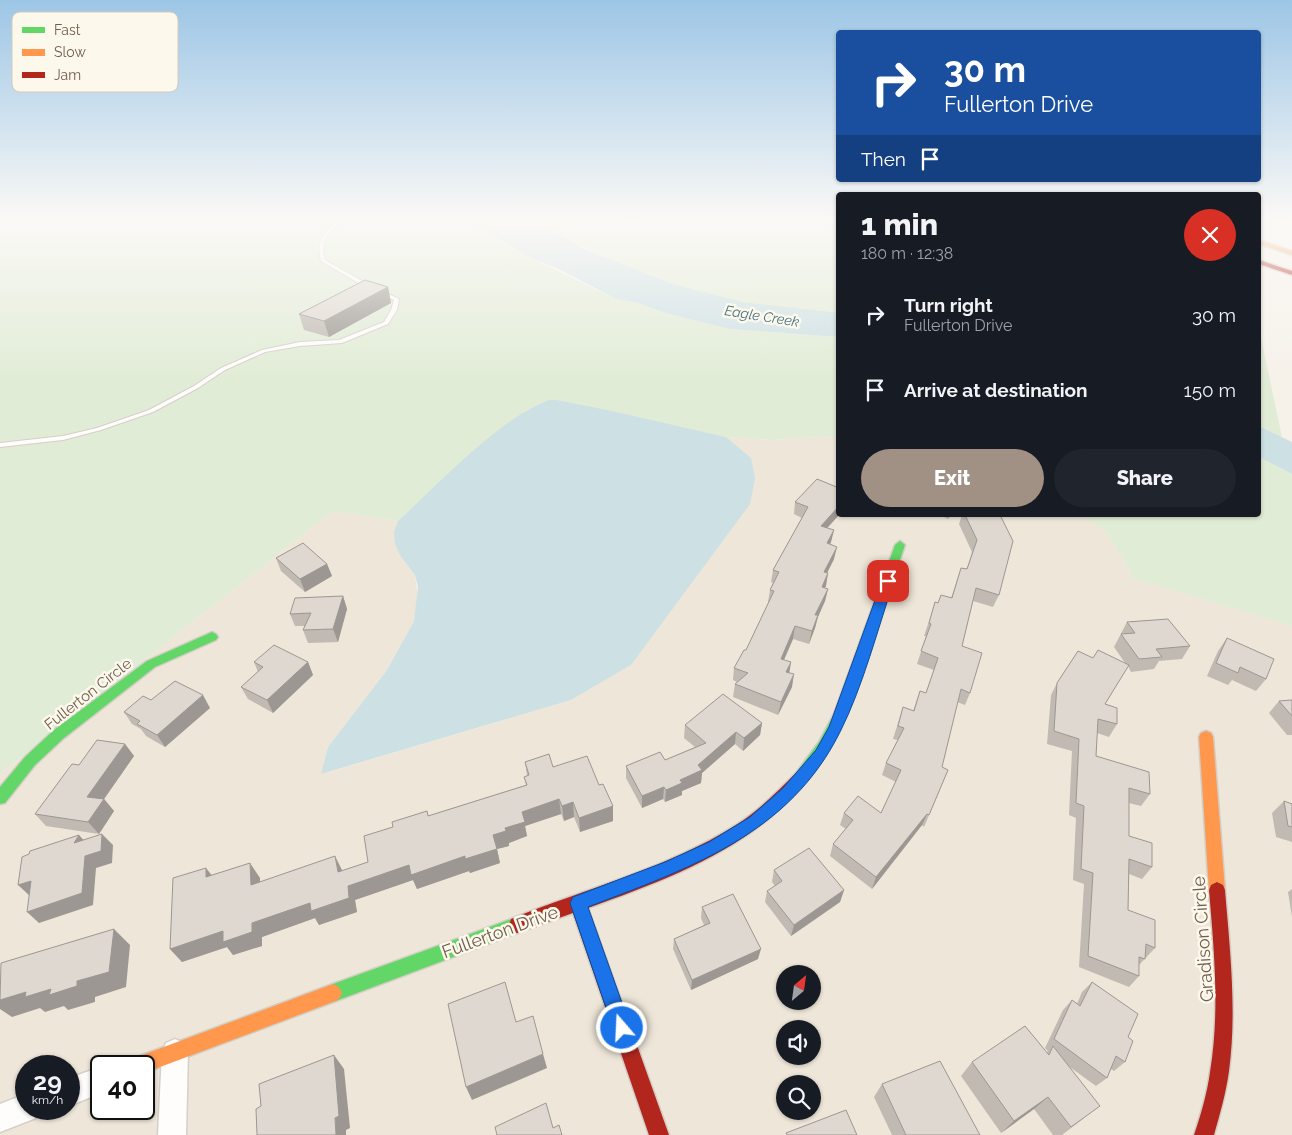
<!DOCTYPE html>
<html lang="en">
<head>
<meta charset="utf-8">
<style>
  body { margin:0; font-family:Raleway,sans-serif; background:#20242c; color:#f1f3f6; height:100vh; display:flex; flex-direction:column; font-size:19px; white-space:nowrap }
  * { box-sizing:border-box; margin:0 }
  p { font-size:16px; color:#9ea1a6 }
  .icon { flex:none; width:28px; height:28px; fill:none; stroke:currentColor; stroke-width:2; stroke-linecap:round; stroke-linejoin:round }
  .map { position:relative; flex:1; overflow:hidden }
  .drawer { position:absolute; left:836px; top:192px; width:425px; height:325px; display:flex; flex-direction:column; background:#171b24; border-radius:5px; box-shadow:0 1px 4px #0004 }
  .drawer>* { flex:none }
  .guide { position:absolute; left:836px; top:30px; width:425px; height:152px; border-radius:5px; box-shadow:0 1px 4px #0004; background:#1a4fa0; color:#fff; overflow:hidden }
  .needle { width:32px; rotate:29deg }
  .controls { position:absolute; left:776px; top:965px; display:grid; gap:10px }
  .controls a { display:grid; place-items:center; width:45px; height:45px; border-radius:50%; background:#171b24; box-shadow:0 1px 4px #0004; font-size:25px }
  .speed { position:absolute; left:15px; top:1055px; display:flex; gap:10px; font-size:25px; font-weight:700; text-align:center }
  .speed>* { display:grid; place-content:center; width:65px; height:65px; border-radius:50%; background:#171b24; box-shadow:0 1px 4px #0004; line-height:1 }
  .speed small { font-size:12px; font-weight:400 }
  .speed .limit { border:2px solid #111; border-radius:8px; background:#fff; color:#111 }
  .pin { position:absolute; display:grid; place-items:center; width:42px; height:42px; color:#fff; margin:-21px; border-radius:10px; box-shadow:0 2px 8px #0006 }
  .me { position:absolute; width:55px; margin:-28px; rotate:341deg; stroke-linejoin:round; filter:drop-shadow(0 0 4px #0008) }
  .turn { display:flex; align-items:center; gap:18px; height:105px; padding:0 25px; font-size:22px }
  .turn .icon { width:65px; height:65px; stroke-width:2.5 }
  .turn b { display:block; font-size:35px; line-height:42px }
  .then { display:flex; align-items:center; height:48px; padding:0 25px; background:#0003; gap:10px; font-size:19px }
  .round { display:grid; place-items:center; flex:none; width:52px; height:52px; border-radius:26px; background:#20242c }
  .headline { display:flex; align-items:center; justify-content:space-between; height:85px; padding:0 25px }
  h1 { font-size:30px; font-weight:800; line-height:38px }
  .action { display:flex; gap:10px; margin-top:auto; padding:10px 25px }
  .action a { flex:1; height:58px; border-radius:30px; background:#a09184; color:#fff; font-size:20px; font-weight:800; line-height:58px; text-align:center }
  .action a+a { background:#20242c; color:#f1f3f6 }
  ul { padding:0; list-style:none }
  li { display:flex; align-items:center; gap:15px; height:75px; padding:0 25px }
  li div { flex:1 }
  li b { display:block; font-size:19px }
  li em { font-style:normal }
  .map>svg:first-child { display:block }
</style>
</head>
<body>
<div class="map">
<svg width="1292" height="1135" viewBox="0 0 1292 1135">
  <rect width="100%" height="100%" fill="#f6f2ea"/>
  <path fill="#eee6d8" fill-rule="evenodd" d="M839 436V515H1083L1106 532 1124 560 1132 578 1292 626V1135H0V774L333 511 398 521 394 531 401 557 415 575 418 600 414 621 387 670 328 747 322 774 571 700 631 665 751 459 726 437 772 440ZM785 974H812V1001H785ZM785 1029H812V1056H785ZM26 1066H69V1109H26ZM101 1066H144V1109H101ZM785 1084H812V1111H785Z"/>
  <path fill="#e1ecd6" d="M0 220H460L531 258 616 299 638 303 669 314 730 329 839 337V436L772 440 726 437 557 400 541 403 527 410 486 441 398 521 333 511 0 774Z
    M533 220H613L633 226 644 220H839V315C784 307 727 303 674 285 625 268 578 245 533 220Z
    M1259 328 1282 437 1259 426Z
    M1259 457 1292 474V626L1132 578 1124 560 1106 532 1083 515H1259Z"/>
  <path fill="#cde0e4" d="M465 220H533L587 250 675 285 743 302 839 313V337L730 329 669 314 638 303 616 299 557 268 531 258Z
    M549 400H557L607 410 726 437 751 458 755 478 750 504 631 665 571 700 321 774 328 747 387 670 414 621 418 587 415 575 401 557 395 544 394 531 398 521C439 484 498 419 549 400Z
    M1259 426 1292 442V474L1259 457Z"/>
  <g fill="none" stroke-linecap="round" stroke-linejoin="round">
    <defs>
      <path id="lane" d="M338 220H343C328 235 320 238 325 260L371 286V288H367L321 261C316 239 323 234 338 220Z
        M1264 220H1270L1259 225V223Z
        M380 292H384L399 299 397 310 388 324 342 343 300 346 265 352 225 370 198 388 153 412 101 430 63 440 0 447V443L63 436 97 428 149 410 194 386 221 368 262 350 300 342 339 340 384 322 391 310 394 300 380 294Z"/>
      <path id="street" d="M175 1039 184 1043 188 1052 186 1135H158L162 1052 166 1043Z
        M101 1067V1093L69 1106V1078Z
        M26 1094V1109H39L36 1118 0 1132V1104Z"/>
      <path id="fast" d="M900 541 905 545 847 714 818 766 806 781 801 783 796 781 794 777 796 773 819 742 834 714 895 545Z
        M212 632 216 634 218 637 216 640 155 667 64 738 35 765 5 803 0 804V787L25 757 54 730 147 661Z
        M517 917 523 919 525 925 523 931 517 933 333 1002 327 999 324 993 327 987 333 984Z"/>
      <path id="slow" d="M1259 240 1292 251V255L1259 244Z
        M1206 731 1211 733 1213 737 1225 890 1223 895 1217 898 1211 895 1209 890 1199 737 1201 733Z
        M333 984 339 987 342 993 339 999 333 1002 144 1073V1066H128L130 1059 137 1057Z"/>
      <path id="jam" d="M1259 260 1292 271V275L1259 264Z
        M801 771 806 773 808 777 806 781C797 791 789 800 780 809 727 858 654 884 588 908L669 1135H649L573 913 517 933 511 931 509 925 511 919C587 888 666 869 736 825 758 811 777 792 796 773Z
        M1217 882 1223 885 1225 890C1230 950 1237 1011 1229 1071 1226 1093 1220 1114 1214 1135H1194C1201 1114 1207 1094 1210 1072 1220 1012 1214 950 1209 890L1211 885Z"/>
    </defs>
    <use href="#lane" stroke="#d5cfc9" stroke-width="2"/>
    <use href="#street" stroke="#d5cfc9" stroke-width="3"/>
    <use href="#fast" stroke="#d3cec5" stroke-width="3"/>
    <use href="#slow" stroke="#d3cec5" stroke-width="3"/>
    <use href="#jam" stroke="#d3cec5" stroke-width="3"/>
    <use href="#lane" fill="#fefdfc" fill-rule="evenodd"/>
    <use href="#street" fill="#fefdfc" fill-rule="evenodd"/>
    <use href="#fast" fill="#63d668" fill-rule="evenodd"/>
    <use href="#slow" fill="#ff974d" fill-rule="evenodd"/>
    <use href="#jam" fill="#b3261e" fill-rule="evenodd"/>
  </g>
  <path fill="#c0bab3" d="M388 287 391 303 329 337 304 330 299 314Z
    M839 488V515L827 528 834 530 830 545 834 559 827 573H828L825 588 828 589 825 601 818 616 815 628 809 644 793 639 784 660 789 673 792 687 778 715 733 697 735 684 737 682 733 680 734 668 746 650 769 602H768L770 590 773 583 771 582 773 570 802 518 794 514 795 502Z
    M940 515H952L948 519Z
    M962 515H1000L999 595 993 607 973 601 962 646 970 693 965 705 957 702 942 767 948 770 924 827 922 825 872 889 830 856 833 844 846 829 840 825 844 813H881L896 782 882 775 886 763 898 740 893 739 903 707 913 711 920 691 926 693 934 670 917 664 926 636H924L931 615 935 602 938 603 941 595 951 598 961 568 967 569 972 552 959 524Z
    M276 558 327 564 332 576 305 592 281 571Z
    M343 596 347 609 338 642 308 643 303 630 305 626H295L290 614Z
    M1127 622 1190 646 1182 659 1159 661 1154 669 1131 672 1128 666 1105 704 1117 724 1109 737 1097 733 1096 756 1150 794 1141 806 1129 803V836L1152 867 1142 879 1129 874 1128 910 1155 948 1139 965V976L1129 987 1079 967 1084 884 1073 880 1076 818 1069 815 1072 751 1047 744 1051 695 1057 683 1125 663 1114 647Z
    M1227 638 1266 679 1256 691 1232 680 1228 685 1207 676 1218 651Z
    M254 662H308L313 675 273 713 248 699 241 687 258 672Z
    M151 700 210 708 165 747 146 736 141 729 132 724 124 712Z
    M1292 700V735H1287L1269 713 1279 701Z
    M762 723 760 735 743 751 735 744 702 773 701 783 682 791V795L665 802 663 799 642 808 626 778V766L665 760 695 747 684 738 685 725Z
    M125 744 134 756 104 799 114 811 99 834 46 826 35 814 79 765Z
    M525 762 553 767 599 785 613 806V821L580 832 574 817 564 821 561 814 525 826 527 836 509 843V846L497 849 500 863 470 873 469 871 417 889 413 880 355 900 357 912 319 925 315 918 262 937V946L233 955 227 947 182 962 170 949 212 875 260 878V882L342 871 368 862 393 827 427 811 428 816 526 785 524 777 527 776Z
    M1284 801 1292 804V842L1276 837 1272 813Z
    M774 870 844 890 840 902 791 936 765 902 767 891 775 886 772 882Z
    M1292 889V917L1288 892Z
    M702 907 758 959 691 990 673 949 674 939 704 925 701 918Z
    M1092 982 1128 1037 1125 1062 1114 1071 1111 1069 1107 1078 1096 1086 1067 1065 1084 1118 1062 1135H1053L1034 1109 1001 1133 961 1076 972 1062 1046 1053 1048 1051 1045 1048 1063 1010 1072 1000 1077 1004 1082 992Z
    M882 1084 980 1135H892L874 1097Z"/>
  <path fill="#9c9792" d="M388 287 391 303 329 337 324 321Z
    M839 506V515L818 538 821 526Z
    M834 530 831 542 824 556 827 543Z
    M837 547 834 559 821 585 824 572Z
    M327 564 332 576 305 592 300 579Z
    M828 573 826 586 819 599 822 587Z
    M828 589 825 601 818 617 815 628 809 644 815 615Z
    M343 596 347 609 338 642 333 629Z
    M795 626 793 639 779 671 781 659Z
    M308 662 313 675 273 713 267 700Z
    M791 662 789 675 786 672Z
    M794 674 792 687 778 715 781 702Z
    M203 695 210 708 165 747 157 735Z
    M762 723 760 735 743 751 744 738Z
    M736 732 735 744 702 773 701 783 682 791V795L665 802 666 790 680 780Z
    M125 744 134 756 104 799 114 811 99 834 88 822 87 797Z
    M664 787 663 799 642 808V796Z
    M559 799 561 814 525 826 527 836 509 843V846L497 849 500 863 470 873 469 871 417 889 413 880 355 900 357 912 319 925 315 918 262 937V946L233 955 227 947 182 962 170 949 223 931 348 886 493 835 505 828 522 812Z
    M573 802 574 817 564 821 562 806Z
    M613 806V821L580 832 579 818Z
    M927 814 922 825 872 889 876 877Z
    M102 834 113 845 112 863 96 868 93 905 39 923 27 912 85 856Z
    M79 835 90 847 74 843Z
    M335 856 342 870 346 887 338 872Z
    M250 863 260 878V899L251 885Z
    M206 868 217 882 206 877Z
    M31 881 30 896 18 885Z
    M844 890 840 902 791 936 794 925Z
    M114 929 130 945 126 987 95 997V1002L68 1010 64 1006 45 1012 40 1008 12 1017 0 1009V1000L26 992 77 981Z
    M761 949 758 959 691 990 692 980Z
    M543 1054 547 1068 472 1100 466 1087Z
    M334 1055 344 1069 350 1128 346 1130V1135H336L335 1118Z
    M1048 1097 1034 1109 1001 1133 1014 1121Z"/>
  <path fill="#dfd8d0" stroke="#9c9792" d="M365 280 388 287 324 321 299 314Z
    M817 479 839 488V506L821 526 834 530 827 543 837 547 824 572 828 573 822 587 828 589 815 615H818L812 631 795 626 781 659 791 662 786 672 794 674 781 702 735 684 748 673 734 668 744 650H746L774 591 770 590 779 572 773 570 808 507 795 502Z
    M965 515H1000L1013 541 999 595 976 588 962 646 982 653 970 693 961 689 942 767 948 770 929 815 927 814 876 877 833 844 853 820 844 813 858 796 881 813 901 770 886 763 904 728 898 726 903 707 914 711 920 691 926 693 938 658 921 651 931 624 929 623 935 602 938 603 941 595 952 598 961 568 967 569 977 540Z
    M303 543 327 564 300 579 276 558Z
    M343 596 333 629 303 630 311 613 290 614 295 598Z
    M1168 619 1190 646 1156 649 1162 657 1139 659 1121 634 1135 633 1127 622Z
    M1227 638 1274 659 1266 679 1240 667 1238 673 1216 663Z
    M274 645 308 662 267 700 241 687 263 667 254 662Z
    M1098 650 1129 665 1105 704 1117 708V724L1098 719 1096 756 1149 772 1150 794 1129 788V836L1152 843V867L1129 859 1128 910 1155 920V948L1146 944 1145 959 1139 957V976L1088 956 1093 873 1081 869 1084 806 1076 803 1079 739 1054 731 1057 683 1078 651 1093 658Z
    M175 681 203 695 157 735 137 724 140 721 124 712 143 696 151 700Z
    M723 694 762 723 744 738 736 732 698 765 702 770 680 780 682 783 666 790 664 787 642 796 626 766 660 752 665 760 706 743 685 725Z
    M1292 700V716L1279 701Z
    M97 740 125 744 87 797 104 799 88 822 35 814 72 764 79 765Z
    M549 754 553 767 587 756 599 785 603 784 613 806 579 818 573 802 562 806 559 799 522 812 525 822 505 828 506 831 493 835 497 849 465 859V856L411 875 409 865 348 886 349 898 311 911 310 903 252 923V932L223 942V931L170 949 173 878 206 868V877L250 863 251 885 335 856 338 872 368 862 364 836 393 827 392 822 427 811 428 816 527 785 524 777 529 775 525 762Z
    M1284 801 1292 804V827L1288 826Z
    M102 834 101 851 85 856 82 893 27 912 31 881 18 885 22 857 29 854 30 851 79 835 74 843Z
    M809 848 844 890 794 925 767 891 782 881 774 870Z
    M733 894 761 949 692 980 674 939 710 923 702 907Z
    M114 929 109 972 77 981V986L49 995 51 989 25 997 26 992 0 1000 1 963Z
    M505 982 516 1022 533 1016 543 1054 466 1087 448 1004Z
    M1092 982 1138 1014 1128 1037 1133 1041 1125 1062 1116 1056 1107 1078 1054 1039 1072 1000 1080 1006Z
    M1025 1026 1049 1055 1053 1046 1100 1106 1071 1127 1048 1097 1014 1121 972 1062Z
    M334 1055 339 1116 335 1118 336 1135H257L256 1109 261 1106 259 1084Z
    M940 1061 980 1135H906L882 1084Z
    M546 1103 553 1128 559 1125 562 1135H497L495 1127Z
    M846 1110 857 1135H787L786 1133Z"/>
  <linearGradient id="sky" x2="0" y2="1"><stop stop-color="#9dc6e6"/><stop offset="0.58" stop-color="#fbf9f6"/><stop offset="1" stop-color="#fbf9f6" stop-opacity="0"/></linearGradient>
  <rect width="1292" height="379" fill="url(#sky)"/>
  <path fill="#1a73e8" stroke="#114b97" d="M888 577 894 581C878 628 863 686 841 730 790 835 689 868 588 907L631 1028 628 1034 622 1037 615 1034 570 903 573 897 665 862 709 842 750 817 783 788 816 750 829 727 882 581Z"/>
  <g text-anchor="middle" stroke-width="5" stroke-linejoin="round" paint-order="stroke">
    <g font-size="14" font-style="italic" fill="#487483" stroke="#fdf8ec">
      <text transform="translate(762 316) rotate(9)" y="5">Eagle Creek</text>
    </g>
    <g font-size="15" fill="#715d4d" stroke="#fdf8ec">
      <text transform="translate(88 694) rotate(-38)" y="5">Fullerton Circle</text>
    </g>
    <g font-size="18" fill="#715d4d" stroke="#fdf8ec">
      <text transform="translate(500 932) rotate(-20)" y="6">Fullerton Drive</text>
      <text transform="translate(1203 939) rotate(-94)" y="6">Gradison Circle</text>
    </g>
  </g>
  <rect x="12" y="12" width="166" height="80" rx="8" fill="#fdf8ec" stroke="#d3cabc" stroke-width="1"/>
  <rect x="22" y="27" width="23" height="6" fill="#63d668"/>
  <rect x="22" y="49" width="23" height="7" fill="#ff974d"/>
  <rect x="22" y="72" width="23" height="6" fill="#b3261e"/>
  <g font-size="14" fill="#715d4d">
    <text x="54" y="35">Fast</text>
    <text x="54" y="57">Slow</text>
    <text x="54" y="80">Jam</text>
  </g>
</svg>
<div class="controls">
<a><svg class="needle" viewBox="-14 -14 28 28"><path d="M0-13l5 13h-10z" fill="#e53935"/><path d="M0 13l5-13h-10z" fill="#9ea1a6"/></svg></a>
<a><svg class="icon" aria-label="sound" viewBox="0 0 24 24"><path d="M4 9h4l5-4v14l-5-4H4zM17 9q2 3 0 6"/></svg></a>
<a><svg class="icon" aria-label="search" viewBox="0 0 24 24"><circle cx="10" cy="10" r="6"/><path d="M15 15l6 6"/></svg></a>
</div>
<div class="speed"><div>29<small>km/h</small></div><div class="limit">40</div></div>
<div class="pin" style="left:888px;top:581px;background:#d93025"><svg class="icon" aria-label="arrive" viewBox="0 0 24 24"><path d="M6 21V4h12l-3 4 3 4H6"/></svg></div>
<svg class="me" style="left:622px;top:1028px" viewBox="-20 -20 40 40"><circle r="17" fill="#1a73e8" stroke="#fff" stroke-width="3"/><path d="M0-11L8 9 0 5-8 9z" fill="#fff"/></svg>
<div class="guide">
<div class="turn"><svg class="icon" aria-label="right" viewBox="0 0 24 24"><path d="M7 20v-9h11M14 6l5 5-5 5"/></svg><div><b>30 m</b>Fullerton Drive</div></div>
<div class="then">Then<svg class="icon" aria-label="arrive" viewBox="0 0 24 24"><path d="M6 21V4h12l-3 4 3 4H6"/></svg></div>
</div>
<section class="drawer">
<div class="headline"><div><h1>1 min</h1><p>180 m · 12:38</p></div><a class="round" style="background:#d93025;color:#fff"><svg class="icon" aria-label="close" viewBox="0 0 24 24"><path d="M6 6l12 12M18 6L6 18"/></svg></a></div>
<ul>
<li><svg class="icon" aria-label="right" viewBox="0 0 24 24"><path d="M7 20v-9h11M14 6l5 5-5 5"/></svg><div><b>Turn right</b><p>Fullerton Drive</p></div><em>30 m</em></li>
<li><svg class="icon" aria-label="arrive" viewBox="0 0 24 24"><path d="M6 21V4h12l-3 4 3 4H6"/></svg><div><b>Arrive at destination</b></div><em>150 m</em></li>
</ul>
<div class="action"><a>Exit</a><a>Share</a></div>
</section>
</div>
</body>
</html>
